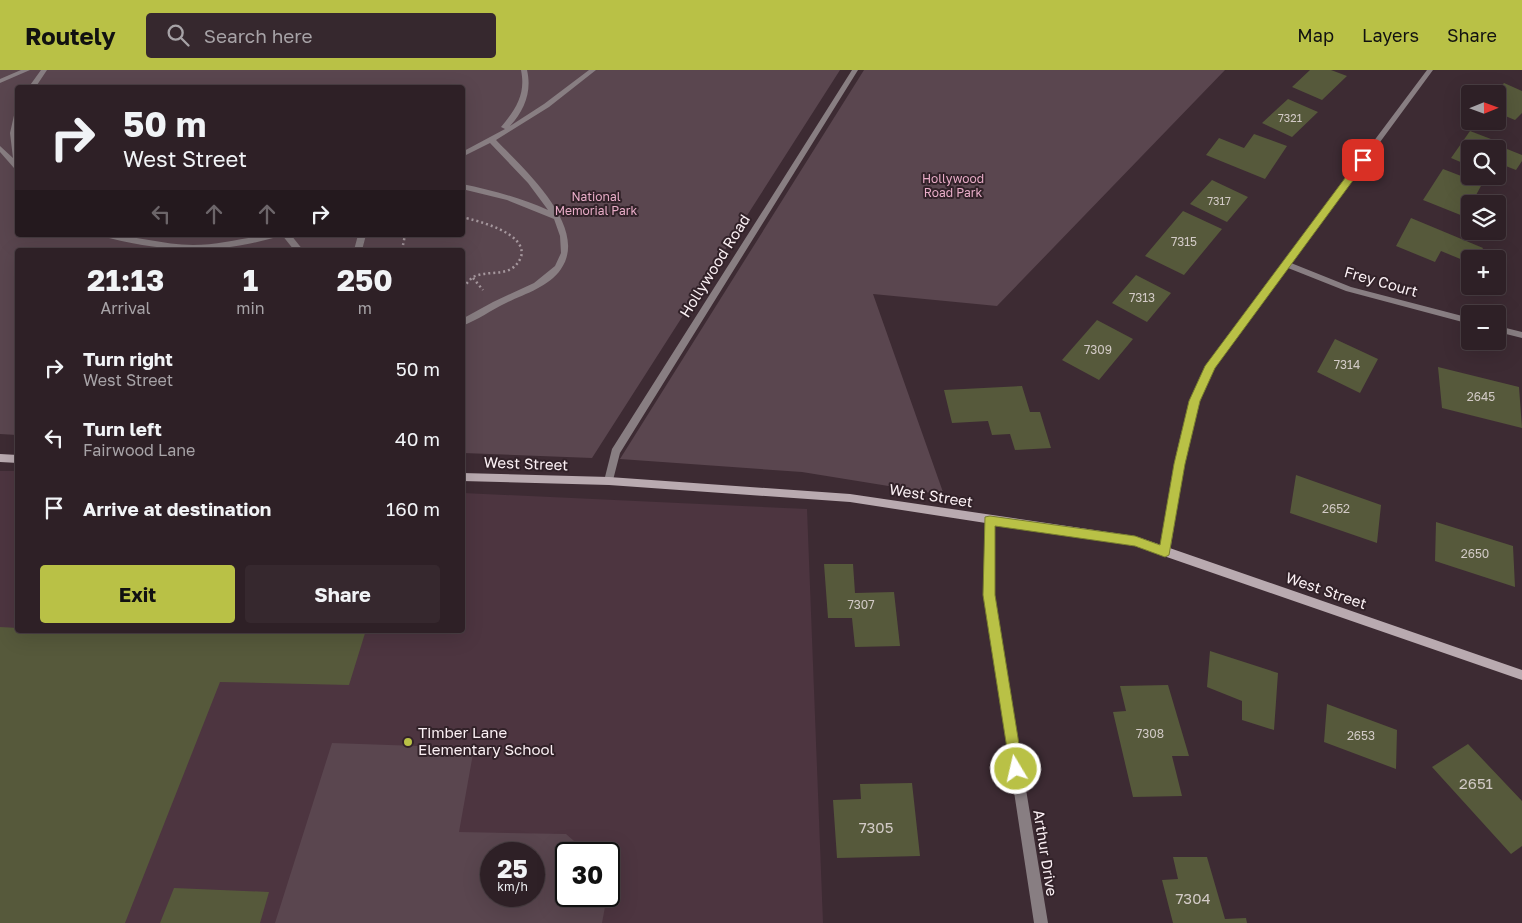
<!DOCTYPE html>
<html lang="en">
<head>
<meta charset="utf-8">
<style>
  body { margin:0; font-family:"Golos Text",sans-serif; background:#36282e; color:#f1f3f6; height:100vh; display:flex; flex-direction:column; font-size:19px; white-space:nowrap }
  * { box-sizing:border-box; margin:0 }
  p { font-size:16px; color:#a7a3a7 }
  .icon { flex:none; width:28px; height:28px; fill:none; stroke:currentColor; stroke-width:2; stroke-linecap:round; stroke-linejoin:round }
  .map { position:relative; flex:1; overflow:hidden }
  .drawer { position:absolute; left:15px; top:178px; width:450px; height:385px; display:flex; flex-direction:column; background:#2e2026; border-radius:5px; box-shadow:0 5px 20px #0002,0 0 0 1px #493e43 }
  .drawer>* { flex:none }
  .guide { position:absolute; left:15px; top:15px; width:450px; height:152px; border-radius:5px; box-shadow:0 5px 20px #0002,0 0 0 1px #493e43; background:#2e2026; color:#f1f3f6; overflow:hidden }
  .needle { width:32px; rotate:89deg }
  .tools { position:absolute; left:1461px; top:15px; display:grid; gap:10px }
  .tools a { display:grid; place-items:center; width:45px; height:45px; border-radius:5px; background:#2e2026; box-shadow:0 5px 20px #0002,0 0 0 1px #493e43; font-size:25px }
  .speed { position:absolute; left:480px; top:772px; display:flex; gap:10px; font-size:25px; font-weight:700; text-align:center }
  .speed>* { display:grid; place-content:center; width:65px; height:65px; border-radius:50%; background:#2e2026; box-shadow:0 5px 20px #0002,0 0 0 1px #493e43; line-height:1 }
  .speed small { font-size:12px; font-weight:400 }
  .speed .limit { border:2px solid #111; border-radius:8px; background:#fff; color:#111 }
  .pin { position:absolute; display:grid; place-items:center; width:42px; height:42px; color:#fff; margin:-21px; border-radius:10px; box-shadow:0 2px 8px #0006 }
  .me { position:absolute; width:55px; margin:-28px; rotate:351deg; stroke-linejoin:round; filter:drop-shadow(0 0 4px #0008) }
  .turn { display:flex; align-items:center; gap:18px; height:105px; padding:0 25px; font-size:22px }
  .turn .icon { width:65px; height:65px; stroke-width:2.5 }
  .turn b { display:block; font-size:35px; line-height:42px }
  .lanes { display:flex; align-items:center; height:48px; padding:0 25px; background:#0003; justify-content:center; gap:25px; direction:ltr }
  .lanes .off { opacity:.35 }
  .eta { display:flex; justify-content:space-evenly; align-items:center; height:85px; text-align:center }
  .eta b { font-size:30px; font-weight:700; line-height:35px }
  .button { display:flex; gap:10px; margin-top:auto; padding:10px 25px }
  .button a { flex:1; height:58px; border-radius:5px; background:#b9c146; color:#111; font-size:20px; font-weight:700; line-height:58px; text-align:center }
  .button a+a { background:#36282e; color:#f1f3f6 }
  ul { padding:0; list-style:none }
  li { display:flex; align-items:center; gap:15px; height:70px; padding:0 25px }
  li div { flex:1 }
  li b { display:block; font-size:19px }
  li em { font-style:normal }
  header { display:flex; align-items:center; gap:30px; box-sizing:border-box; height:70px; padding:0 25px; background:#b9c146; color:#111 }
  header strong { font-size:24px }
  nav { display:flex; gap:28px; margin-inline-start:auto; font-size:18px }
  .search { width:350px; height:45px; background:#36282e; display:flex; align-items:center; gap:12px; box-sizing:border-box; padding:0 18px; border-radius:5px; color:#a7a3a7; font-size:19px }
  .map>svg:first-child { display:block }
</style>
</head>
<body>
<header>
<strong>Routely</strong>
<div class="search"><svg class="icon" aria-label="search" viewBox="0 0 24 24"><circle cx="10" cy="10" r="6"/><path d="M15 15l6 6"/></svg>Search here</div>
<nav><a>Map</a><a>Layers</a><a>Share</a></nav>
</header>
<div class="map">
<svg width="1522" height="853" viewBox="0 0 1522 853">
  <rect width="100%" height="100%" fill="#3d2b33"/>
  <path fill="#4d3540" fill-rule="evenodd" d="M0 401H17L18 560H462L463 423 807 439 823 853H0ZM491 784H534V826H491ZM566 784H609V826H566Z"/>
  <path fill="#5a464f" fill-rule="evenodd" d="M0 0H840L592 388 463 383 462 180H18L17 365 0 364ZM18 18H462V165H18Z
    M864 0H1225L997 236 873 224 944 425 802 402 620 389Z
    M332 673 474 678 459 762 566 764 589 784H566V826H607L602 853H275ZM491 784H534V826H491Z"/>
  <path fill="#56593b" d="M1310 0H1331L1347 6 1322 30 1292 17Z
    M1504 13 1522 21V43L1515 50 1498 43V24H1494Z
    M1288 29 1318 42 1292 67 1262 53Z
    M1470 61 1504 74 1502 77 1522 85V91L1516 100 1498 93V79H1470V96L1451 88Z
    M1254 64 1287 76 1265 109 1206 85 1219 68 1244 78Z
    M1443 99 1482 114 1475 127 1485 131 1484 134H1470L1463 146 1423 130Z
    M1212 110 1248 127 1227 152 1190 134Z
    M1183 141 1222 159 1184 205 1145 186Z
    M1411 148 1483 178 1478 189H1470V193L1441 181 1435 192 1396 176Z
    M1136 205 1171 223 1147 252 1112 233Z
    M1097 250 1133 269 1099 310 1062 290Z
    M1335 269 1378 289 1360 323 1317 302Z
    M1438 297 1519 317 1522 358 1442 338Z
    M1022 316 1030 342H1040L1051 378 1015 380 1010 364 992 365 988 351 952 353 944 320Z
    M1296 405 1381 435 1377 473 1290 443Z
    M1436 452 1513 476 1515 517 1435 491Z
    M824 494H853L855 523 894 522 900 576 855 577 852 548H828Z
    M0 557 18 558V560L198 564 201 560H366L349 615 220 612 125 853H0Z
    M1210 581 1278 603 1274 660 1242 650V631L1207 617Z
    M1168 615 1189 686H1172L1182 726 1133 727 1113 642 1126 641 1120 616Z
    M1327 634 1397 660 1396 699 1324 672Z
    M1468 674 1522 731V776L1511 784 1432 697Z
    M912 713 920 786 837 788 833 730 861 729 860 714Z
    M1173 787H1207L1225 849 1246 848 1247 853H1173L1162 810 1178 809Z
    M174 818 269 822 260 853H160Z"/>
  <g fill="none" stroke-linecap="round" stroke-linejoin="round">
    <path stroke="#a5979d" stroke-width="2.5" stroke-dasharray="2 3" stroke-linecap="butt" d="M462 147C478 151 528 163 521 187 519 192 516 196 511 199 500 205 485 201 473 207 469 210 466 215 462 218
      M402 180 405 165
      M473 208 483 220"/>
    <path fill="#887e82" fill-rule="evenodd" d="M21 0H30L0 13V9Z
      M41 0H47L35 18H28Z
      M521 0H527C532 21 525 40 510 56L544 34 589 0H596L549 37 496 70C523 98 590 157 561 199 549 217 524 224 506 233 491 240 478 250 462 256V249L493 232 534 213 555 196 561 183 560 166 554 149 507 130 462 119V114C492 120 521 128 548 140L528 113 490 73 462 87V82L505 59 501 57C516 39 526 24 521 0Z
      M15 41H18L17 98H14L0 82V76L13 88 10 63Z
      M105 165C135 165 163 175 193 175 223 175 250 165 278 165L277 167C215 184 171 183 109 168Z
      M282 165H291L303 180H294Z
      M358 165H366L362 180H354Z"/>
    <path fill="#887e82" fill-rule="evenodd" d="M1286 191 1351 217 1470 248V254L1346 221 1283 196 1282 194Z
      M1498 256 1522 262V268L1498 262Z
      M990 447 994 448 995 451 994 525 1048 853H1034L984 525 985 451 986 448Z"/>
    <path fill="#887e82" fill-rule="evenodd" d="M852 0H858L620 383 612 414H606L604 411 612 379Z
      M1427 0H1433L1214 298 1200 331 1184 394 1170 482 1169 485 1165 487 1161 485 1160 482C1170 419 1177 352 1207 294Z"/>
    <path fill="#b9aab0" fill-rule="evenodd" d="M0 384 18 385V393L0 392Z
      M462 403 609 407 850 424 1135 466 1522 600V610L1135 476 850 432 609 415 462 411Z"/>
  </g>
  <path fill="#b9c146" stroke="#787d2e" d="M1360 88 1368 90 1215 298 1200 331 1185 394 1169 485 1165 487 1135 476 995 456V525L1023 699 1021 704 1016 706 1011 704 983 525 985 447 990 446 1135 466 1160 475 1174 394 1189 331 1205 296Z"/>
  <circle fill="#b9c146" stroke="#322229" stroke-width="2" cx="408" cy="672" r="5"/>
  <g text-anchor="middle" stroke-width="4" stroke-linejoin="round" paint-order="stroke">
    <g font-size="11" fill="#d2cac6">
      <text x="1290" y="52">7321</text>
      <text x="1219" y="135">7317</text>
    </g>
    <g font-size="12" fill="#e9adc8" stroke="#322229">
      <text x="953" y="113">Hollywood<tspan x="953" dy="14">Road Park</tspan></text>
      <text x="596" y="131">National<tspan x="596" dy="14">Memorial Park</tspan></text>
    </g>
    <g font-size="12" fill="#d2cac6">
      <text x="1184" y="176">7315</text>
      <text x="1142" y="232">7313</text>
      <text x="1098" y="284">7309</text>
      <text x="1347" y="299">7314</text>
      <text x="1481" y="331">2645</text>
      <text x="1336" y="443">2652</text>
      <text x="1475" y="488">2650</text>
      <text x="861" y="539">7307</text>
      <text x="1150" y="668">7308</text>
      <text x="1361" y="670">2653</text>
    </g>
    <g font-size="15" fill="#fbf0f4" stroke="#322229">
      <text transform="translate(715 196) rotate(-58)" y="5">Hollywood Road</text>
      <text transform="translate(1381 212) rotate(16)" y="5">Frey Court</text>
      <text transform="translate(526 394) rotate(2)" y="5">West Street</text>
      <text transform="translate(931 426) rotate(9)" y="5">West Street</text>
      <text transform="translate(1326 521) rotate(19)" y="5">West Street</text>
      <text transform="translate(1045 783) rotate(81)" y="5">Arthur Drive</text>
    </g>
    <g font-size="15" fill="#fbf0f4" stroke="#322229" text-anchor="start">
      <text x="418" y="668">Timber Lane<tspan x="418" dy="17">Elementary School</tspan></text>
    </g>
    <g font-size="15" fill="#d2cac6">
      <text x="1476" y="719">2651</text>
      <text x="876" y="763">7305</text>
      <text x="1193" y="834">7304</text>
    </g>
  </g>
</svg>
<div class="tools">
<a><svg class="needle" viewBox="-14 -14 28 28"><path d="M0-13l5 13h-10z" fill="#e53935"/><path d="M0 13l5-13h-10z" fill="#a7a3a7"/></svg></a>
<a><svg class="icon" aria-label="search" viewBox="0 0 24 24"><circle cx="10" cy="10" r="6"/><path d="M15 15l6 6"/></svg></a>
<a><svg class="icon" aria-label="layers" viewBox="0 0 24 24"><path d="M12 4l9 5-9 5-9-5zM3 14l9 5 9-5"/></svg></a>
<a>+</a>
<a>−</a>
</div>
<div class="speed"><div>25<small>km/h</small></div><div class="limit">30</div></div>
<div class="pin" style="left:1363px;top:90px;background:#d93025"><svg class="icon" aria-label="arrive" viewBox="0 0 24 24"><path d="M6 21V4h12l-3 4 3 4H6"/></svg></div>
<svg class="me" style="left:1016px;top:699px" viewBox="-20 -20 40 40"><circle r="17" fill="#b9c146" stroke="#fff" stroke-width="3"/><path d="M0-11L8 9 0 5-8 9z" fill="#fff"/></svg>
<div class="guide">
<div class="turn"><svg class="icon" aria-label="right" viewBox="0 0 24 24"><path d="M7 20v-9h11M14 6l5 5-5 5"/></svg><div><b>50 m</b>West Street</div></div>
<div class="lanes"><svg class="icon off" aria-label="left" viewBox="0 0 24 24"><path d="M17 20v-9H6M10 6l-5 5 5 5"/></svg><svg class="icon off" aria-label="ahead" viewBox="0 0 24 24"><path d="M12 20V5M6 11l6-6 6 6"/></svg><svg class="icon off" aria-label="ahead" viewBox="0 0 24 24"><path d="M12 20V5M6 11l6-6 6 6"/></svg><svg class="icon" aria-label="right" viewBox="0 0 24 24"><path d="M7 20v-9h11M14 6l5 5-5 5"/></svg></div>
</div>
<section class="drawer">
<div class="eta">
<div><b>21:13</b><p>Arrival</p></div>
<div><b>1</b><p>min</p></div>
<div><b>250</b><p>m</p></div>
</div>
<ul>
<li><svg class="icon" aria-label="right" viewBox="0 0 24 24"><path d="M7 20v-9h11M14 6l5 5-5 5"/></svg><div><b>Turn right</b><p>West Street</p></div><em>50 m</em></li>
<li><svg class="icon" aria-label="left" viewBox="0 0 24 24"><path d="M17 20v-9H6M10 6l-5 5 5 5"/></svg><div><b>Turn left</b><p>Fairwood Lane</p></div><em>40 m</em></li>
<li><svg class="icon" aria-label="arrive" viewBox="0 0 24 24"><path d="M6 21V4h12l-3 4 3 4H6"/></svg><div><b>Arrive at destination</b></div><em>160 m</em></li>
</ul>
<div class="button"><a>Exit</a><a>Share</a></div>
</section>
</div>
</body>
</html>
